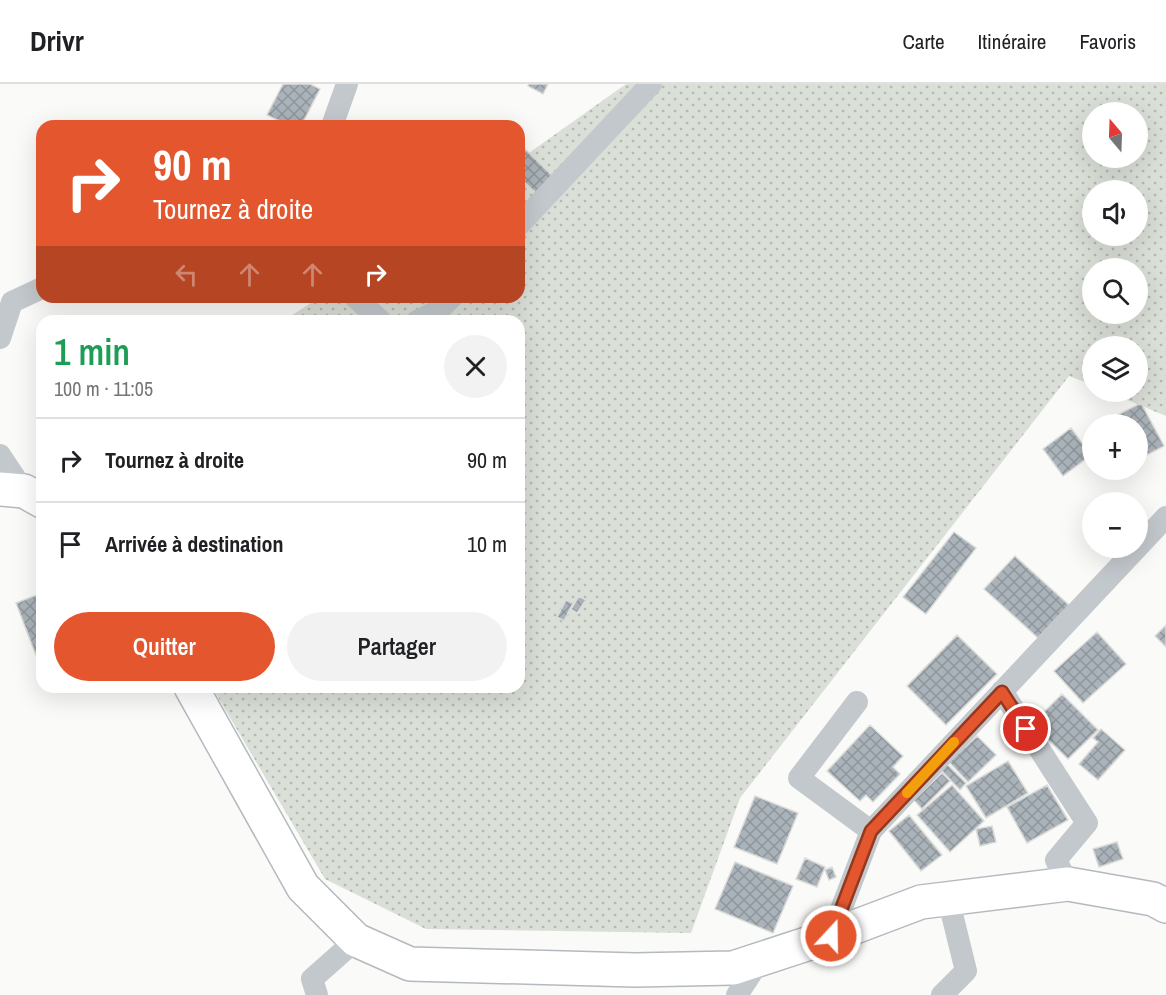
<!DOCTYPE html>
<html lang="fr">
<head>
<meta charset="utf-8">
<style>
  body { margin:0; font-family:"Archivo Narrow",sans-serif; background:#f2f2f2; color:#202124; height:100vh; display:flex; flex-direction:column; font-size:22px; white-space:nowrap }
  * { box-sizing:border-box; margin:0 }
  p { font-size:20px; color:#757577 }
  .icon { flex:none; width:33px; height:33px; fill:none; stroke:currentColor; stroke-width:2; stroke-linecap:round; stroke-linejoin:round }
  .map { position:relative; flex:1; overflow:hidden }
  .drawer { position:absolute; left:36px; top:231px; width:489px; height:378px; display:flex; flex-direction:column; background:#fff; border-radius:18px; box-shadow:0 6px 24px #0002 }
  .drawer>* { flex:none }
  .top-card { position:absolute; left:36px; top:36px; width:489px; height:183px; border-radius:18px; box-shadow:0 6px 24px #0002; background:#e4572e; color:#fff; overflow:hidden }
  .needle { width:39px; rotate:341deg }
  .fabs { position:absolute; left:1082px; top:18px; display:grid; gap:12px }
  .fabs a { display:grid; place-items:center; width:66px; height:66px; border-radius:50%; background:#fff; box-shadow:0 6px 24px #0002; font-size:30px }
  .pin { position:absolute; display:grid; place-items:center; width:51px; height:51px; color:#fff; margin:-26px; border:3px solid #fff; border-radius:50%; box-shadow:0 2px 6px #0007 }
  .me { position:absolute; width:66px; margin:-33px; rotate:21deg; stroke-linejoin:round; filter:drop-shadow(0 0 4px #0008) }
  .turn { display:flex; align-items:center; gap:21px; height:126px; padding:0 18px; font-size:27px }
  .turn .icon { width:78px; height:78px; stroke-width:2.5 }
  .turn b { display:block; font-size:42px; line-height:51px }
  .lanes { display:flex; align-items:center; height:57px; padding:0 18px; background:#0003; justify-content:center; gap:30px; direction:ltr }
  .lanes .off { opacity:.35 }
  .round { display:grid; place-items:center; flex:none; width:63px; height:63px; border-radius:32px; background:#f2f2f2 }
  .overview { display:flex; align-items:center; justify-content:space-between; height:102px; padding:0 18px }
  h1 { font-size:36px; font-weight:600; line-height:45px; color:#1e9e55 }
  .action { display:flex; gap:12px; margin-top:auto; padding:12px 18px }
  .action a { flex:1; height:69px; border-radius:36px; background:#e4572e; color:#fff; font-size:24px; font-weight:600; line-height:69px; text-align:center }
  .action a+a { background:#f2f2f2; color:#202124 }
  ul { padding:0; list-style:none }
  li { display:flex; align-items:center; gap:18px; height:84px; padding:0 18px; border-top:2px solid #e0e0e0 }
  li div { flex:1 }
  li b { display:block; font-size:22px }
  li em { font-style:normal }
  header { display:flex; align-items:center; gap:36px; box-sizing:border-box; height:84px; padding:0 30px; background:#fff; border-bottom:2px solid #e0e0e0 }
  header strong { font-size:28px }
  nav { display:flex; gap:33px; margin-inline-start:auto; font-size:21px }
  .map>svg:first-child { display:block }
</style>
</head>
<body>
<header>
<strong>Drivr</strong>
<nav><a>Carte</a><a>Itinéraire</a><a>Favoris</a></nav>
</header>
<div class="map">
<svg width="1166" height="911" viewBox="0 0 1166 911">
  <defs>
    <pattern id="grass-dots" width="8" height="8" patternUnits="userSpaceOnUse" patternTransform="scale(1.5)"><rect width="8" height="8" fill="#dadfd7"/><path d="M2 2h.1M6 6h.1" fill="none" stroke="#b4b9b4" stroke-width="1.8" stroke-linecap="round"/></pattern>
    <pattern id="building-cross-hatch" width="8" height="8" patternUnits="userSpaceOnUse" patternTransform="scale(1.5)"><rect width="8" height="8" fill="#aab3b9"/><path d="M0 0l8 8M0 8l8-8" fill="none" stroke="#8e969c"/></pattern>
  </defs>
  <rect width="100%" height="100%" fill="#fafaf8"/>
  <path fill="url(#grass-dots)" fill-rule="evenodd" d="M626 0H1166V332L1108 308H1137V262H1092V301L1069 292 740 714 691 849 426 845 325 795 212 603H519V237H283L320 213H519V76ZM1092 28H1137V74H1092ZM1092 106H1137V152H1092ZM1092 184H1137V230H1092Z"/>
  <path fill="url(#building-cross-hatch)" stroke="#dcdcda" stroke-width="1.5" d="M283 0H310L320 5 301 42H290L267 31Z
    M529 0H548L543 10 528 2Z
    M525 65 555 94 538 111 519 93V72Z
    M1141 319 1164 362 1137 376V340H1107L1106 337Z
    M1071 344 1091 371 1063 392 1043 365Z
    M954 448 976 464 926 530 903 513Z
    M1015 472 1069 521 1038 554 984 505Z
    M42 509V587L16 519Z
    M579 512 586 516 577 529 571 525Z
    M566 516 573 519 564 537 557 533Z
    M1166 541V563L1155 552Z
    M1097 548 1126 580 1083 619 1054 587Z
    M957 551 997 590 946 641 907 602Z
    M1062 610 1098 646 1068 675 1032 640Z
    M870 641 903 672 893 683 900 690 873 718 866 711 860 717 827 687Z
    M1101 645 1125 666 1098 696 1079 680 1098 658 1093 654Z
    M977 652 996 671 968 698 949 678Z
    M1008 677 1028 709 986 734 966 702Z
    M947 680 966 699 960 706 941 686Z
    M942 689 950 697 922 725 914 716Z
    M952 701 984 737 950 768 917 731Z
    M1047 701 1068 736 1027 759 1007 723Z
    M755 712 798 729 777 780 734 763Z
    M909 731 942 771 921 787 889 747Z
    M992 742 996 758 980 762 976 745Z
    M1117 758 1123 775 1099 783 1093 765Z
    M805 774 825 783 817 803 796 795Z
    M735 778 793 802 773 849 715 825Z
    M832 783 836 793 829 796 825 786Z"/>
  <g fill="none" stroke-linecap="round" stroke-linejoin="round">
    <defs>
      <path id="secondary" d="M0 405 24 407 42 417
        M191 603 303 803 356 856 410 880 635 886 733 884 831 852 921 818 1068 800 1153 815 1166 822"/>
    </defs>
    <use href="#secondary" stroke="#b3babf" stroke-width="36"/>
    <path stroke="#c3c8cc" stroke-width="22" d="M332 42 347 0
      M519 141 651 0
      M355 213 381 237
      M417 237 439 226 452 213
      M0 254 12 218 42 204
      M0 371 24 407
      M1002 607 1087 739 1056 776 1068 800
      M857 618 799 694 871 747
      M831 852 871 747 1166 433
      M317 911 312 895 356 856
      M737 911 760 876
      M942 911 966 887 948 814"/>
    <use href="#secondary" stroke="#fff" stroke-width="33"/>
  </g>
  <g fill="none" stroke-linecap="round" stroke-linejoin="round">
    <defs>
      <path id="route" d="M831 852 871 747 1002 608 1026 645"/>
    </defs>
    <use href="#route" stroke="#94391e" stroke-width="15"/>
    <use href="#route" stroke="#e4572e" stroke-width="10"/>
    <path stroke="#f59e0b" stroke-width="10" d="M907 709 954 658"/>
  </g>
</svg>
<div class="fabs">
<a><svg class="needle" viewBox="-14 -14 28 28"><path d="M0-13l5 13h-10z" fill="#e53935"/><path d="M0 13l5-13h-10z" fill="#757577"/></svg></a>
<a><svg class="icon" aria-label="sound" viewBox="0 0 24 24"><path d="M4 9h4l5-4v14l-5-4H4zM17 9q2 3 0 6"/></svg></a>
<a><svg class="icon" aria-label="search" viewBox="0 0 24 24"><circle cx="10" cy="10" r="6"/><path d="M15 15l6 6"/></svg></a>
<a><svg class="icon" aria-label="layers" viewBox="0 0 24 24"><path d="M12 4l9 5-9 5-9-5zM3 14l9 5 9-5"/></svg></a>
<a>+</a>
<a>−</a>
</div>
<div class="pin" style="left:1026px;top:645px;background:#d93025"><svg class="icon" aria-label="arrive" viewBox="0 0 24 24"><path d="M6 21V4h12l-3 4 3 4H6"/></svg></div>
<svg class="me" style="left:831px;top:852px" viewBox="-20 -20 40 40"><circle r="17" fill="#e4572e" stroke="#fff" stroke-width="3"/><path d="M0-11L8 9 0 5-8 9z" fill="#fff"/></svg>
<div class="top-card">
<div class="turn"><svg class="icon" aria-label="right" viewBox="0 0 24 24"><path d="M7 20v-9h11M14 6l5 5-5 5"/></svg><div><b>90 m</b>Tournez à droite</div></div>
<div class="lanes"><svg class="icon off" aria-label="left" viewBox="0 0 24 24"><path d="M17 20v-9H6M10 6l-5 5 5 5"/></svg><svg class="icon off" aria-label="ahead" viewBox="0 0 24 24"><path d="M12 20V5M6 11l6-6 6 6"/></svg><svg class="icon off" aria-label="ahead" viewBox="0 0 24 24"><path d="M12 20V5M6 11l6-6 6 6"/></svg><svg class="icon" aria-label="right" viewBox="0 0 24 24"><path d="M7 20v-9h11M14 6l5 5-5 5"/></svg></div>
</div>
<section class="drawer">
<div class="overview"><div><h1>1 min</h1><p>100 m · 11:05</p></div><a class="round"><svg class="icon" aria-label="close" viewBox="0 0 24 24"><path d="M6 6l12 12M18 6L6 18"/></svg></a></div>
<ul>
<li><svg class="icon" aria-label="right" viewBox="0 0 24 24"><path d="M7 20v-9h11M14 6l5 5-5 5"/></svg><div><b>Tournez à droite</b></div><em>90 m</em></li>
<li><svg class="icon" aria-label="arrive" viewBox="0 0 24 24"><path d="M6 21V4h12l-3 4 3 4H6"/></svg><div><b>Arrivée à destination</b></div><em>10 m</em></li>
</ul>
<div class="action"><a>Quitter</a><a>Partager</a></div>
</section>
</div>
</body>
</html>
